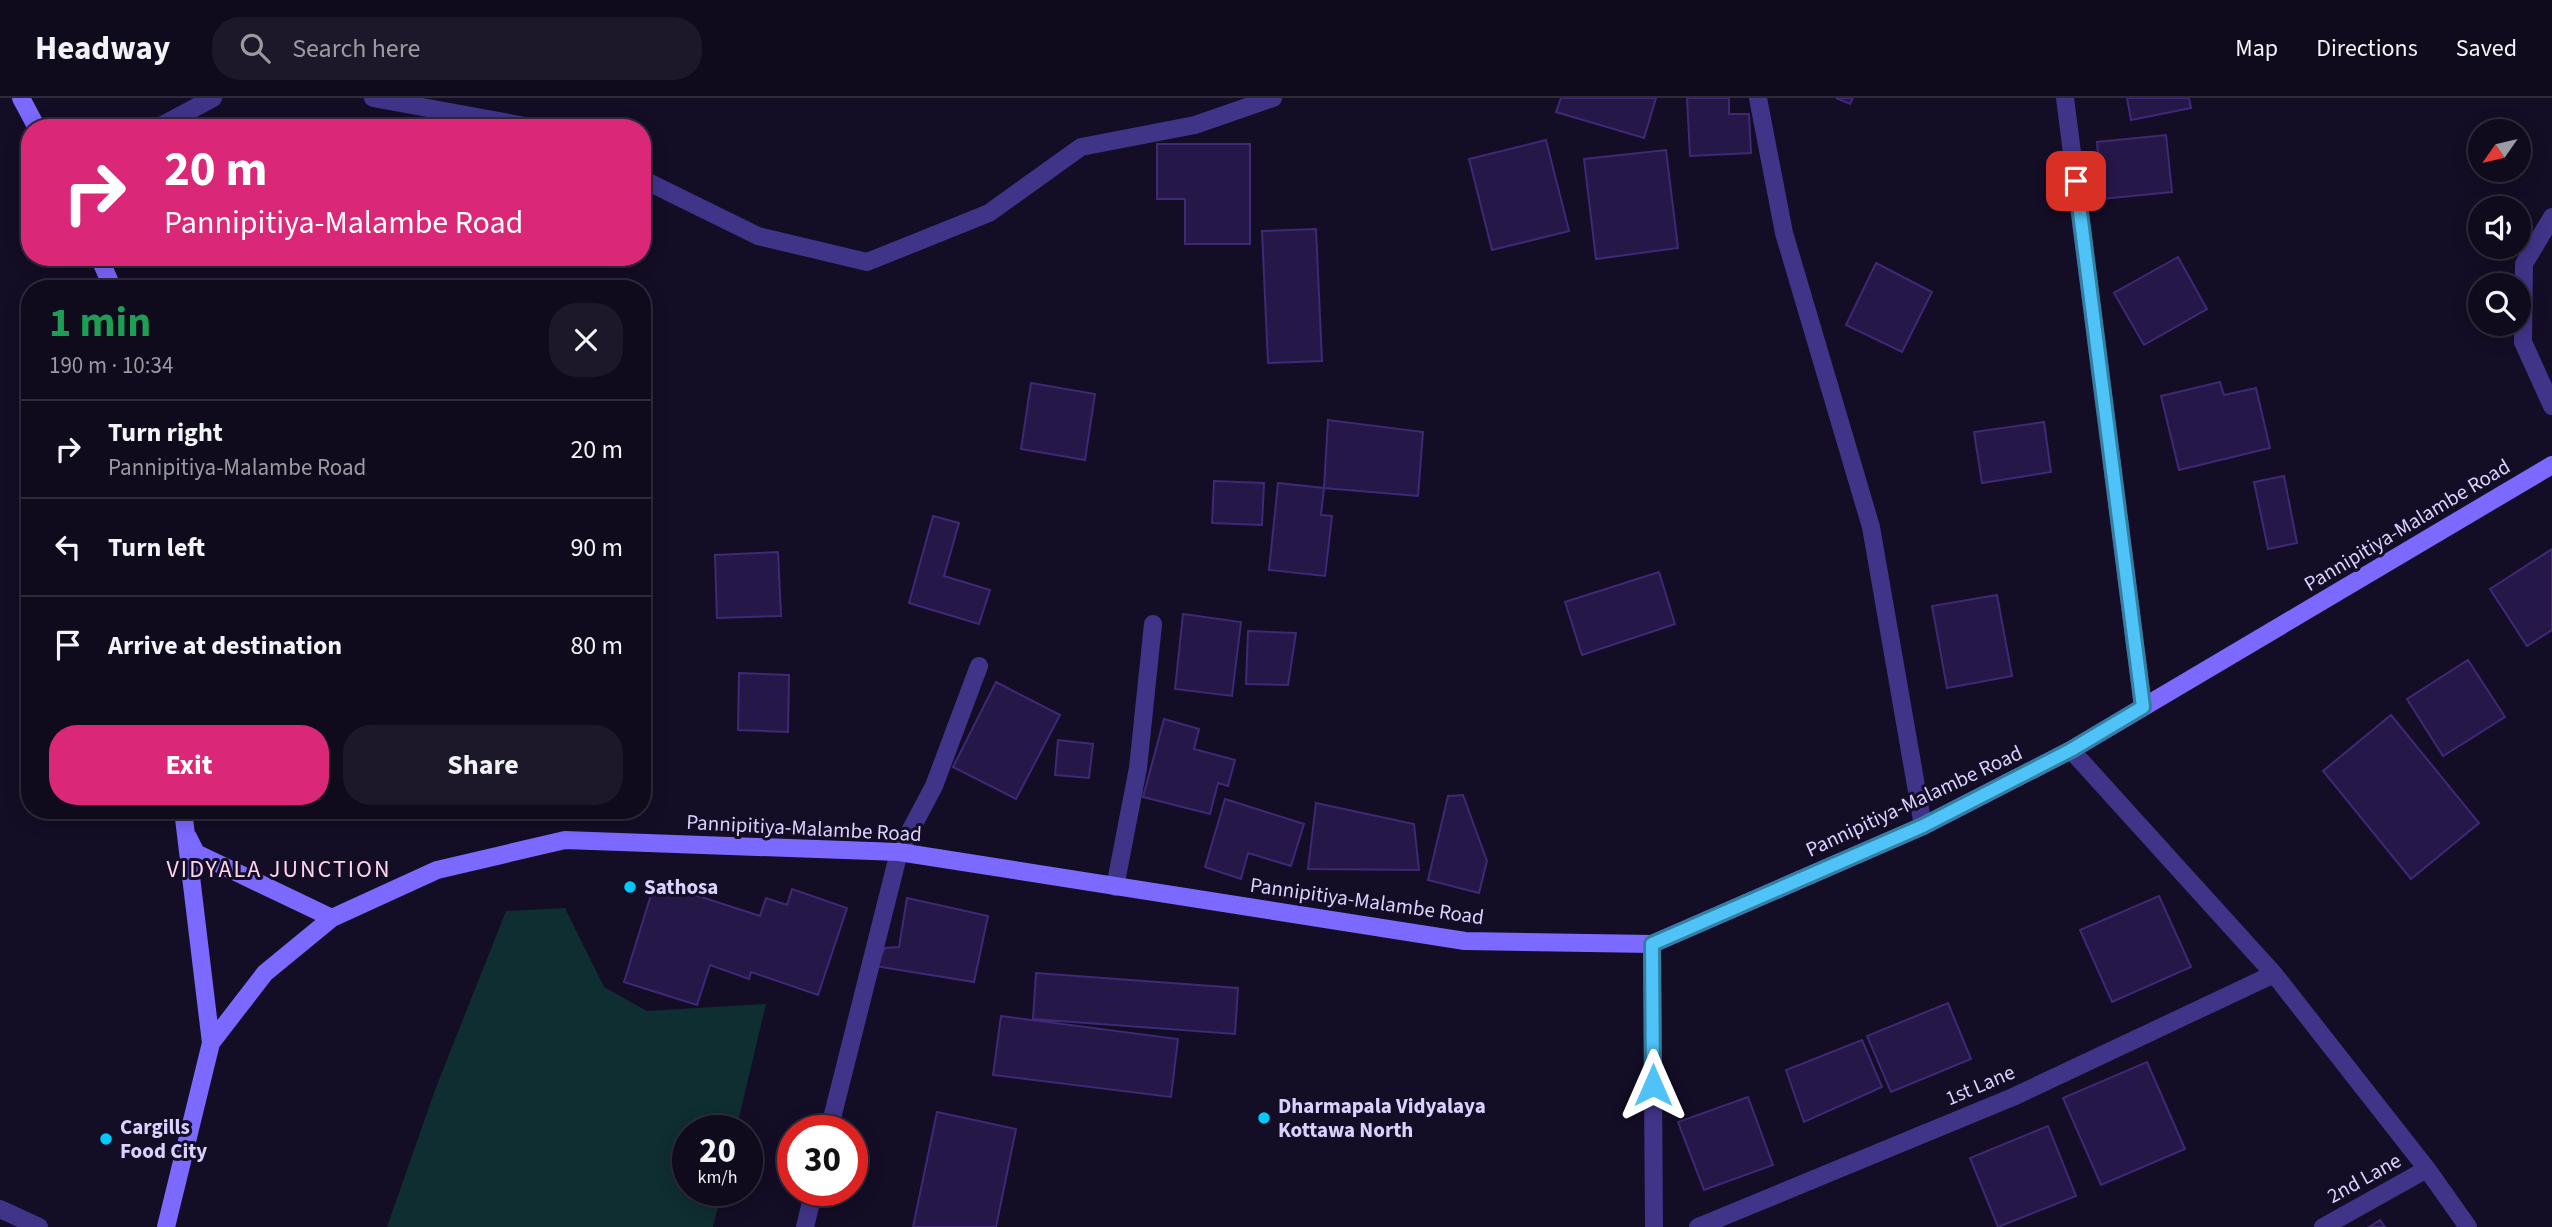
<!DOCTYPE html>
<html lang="en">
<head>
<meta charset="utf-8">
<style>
  body { margin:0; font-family:"Source Sans 3",sans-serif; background:#1d1829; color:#f1f3f6; height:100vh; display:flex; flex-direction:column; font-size:26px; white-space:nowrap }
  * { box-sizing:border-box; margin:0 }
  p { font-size:23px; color:#9b9aa3 }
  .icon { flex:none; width:38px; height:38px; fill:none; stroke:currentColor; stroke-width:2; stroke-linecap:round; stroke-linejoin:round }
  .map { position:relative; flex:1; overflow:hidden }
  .sheet { position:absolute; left:21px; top:182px; width:630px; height:539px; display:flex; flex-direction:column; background:#0f0a1c; border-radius:28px; box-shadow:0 4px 18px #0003,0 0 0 2px #2f2b3b }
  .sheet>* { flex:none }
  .guide { position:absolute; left:21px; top:21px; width:630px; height:147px; border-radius:28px; box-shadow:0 4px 18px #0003,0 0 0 2px #2f2b3b; background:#db2777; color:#fff; overflow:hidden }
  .needle { width:46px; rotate:236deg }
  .controls { position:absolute; left:2468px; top:21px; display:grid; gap:14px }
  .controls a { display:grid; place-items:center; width:63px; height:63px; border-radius:50%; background:#0f0a1c; box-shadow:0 4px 18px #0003,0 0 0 2px #2f2b3b; font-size:35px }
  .speed { position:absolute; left:672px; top:1017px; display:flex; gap:14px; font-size:35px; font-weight:700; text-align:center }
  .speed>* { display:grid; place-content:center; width:91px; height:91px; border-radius:50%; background:#0f0a1c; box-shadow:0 4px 18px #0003,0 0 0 2px #2f2b3b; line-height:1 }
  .speed small { font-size:18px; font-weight:400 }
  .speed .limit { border:10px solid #d22; background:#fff; color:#111 }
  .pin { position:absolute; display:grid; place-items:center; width:60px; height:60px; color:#fff; margin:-30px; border-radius:14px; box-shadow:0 4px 10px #0006 }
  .me { position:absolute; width:77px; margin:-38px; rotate:0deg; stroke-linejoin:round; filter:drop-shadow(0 0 5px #0008) }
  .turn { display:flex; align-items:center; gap:24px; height:147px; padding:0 28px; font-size:32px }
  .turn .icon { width:91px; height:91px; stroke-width:2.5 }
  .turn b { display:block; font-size:49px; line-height:60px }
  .round { display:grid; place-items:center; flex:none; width:74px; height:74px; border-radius:28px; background:#1d1829 }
  .summary { display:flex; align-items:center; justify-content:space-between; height:119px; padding:0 28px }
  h1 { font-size:42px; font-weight:700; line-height:52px; color:#1e9e55 }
  .cta { display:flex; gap:14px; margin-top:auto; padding:14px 28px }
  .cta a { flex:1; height:80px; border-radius:28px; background:#db2777; color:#fff; font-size:28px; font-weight:700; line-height:80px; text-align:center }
  .cta a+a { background:#1d1829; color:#f1f3f6 }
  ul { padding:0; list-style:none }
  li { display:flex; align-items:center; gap:21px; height:98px; padding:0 28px; border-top:2px solid #2f2b3b }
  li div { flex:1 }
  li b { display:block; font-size:26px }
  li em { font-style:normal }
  header { display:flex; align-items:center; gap:42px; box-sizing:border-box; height:98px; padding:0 35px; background:#0f0a1c; border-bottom:2px solid #2f2b3b }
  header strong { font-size:33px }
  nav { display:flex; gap:38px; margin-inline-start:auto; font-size:24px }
  .search { width:490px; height:63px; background:#1d1829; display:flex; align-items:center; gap:18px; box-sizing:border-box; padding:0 24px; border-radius:28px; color:#9b9aa3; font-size:26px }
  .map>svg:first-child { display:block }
</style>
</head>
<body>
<header>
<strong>Headway</strong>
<div class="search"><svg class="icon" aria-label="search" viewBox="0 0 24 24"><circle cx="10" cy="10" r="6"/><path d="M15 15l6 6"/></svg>Search here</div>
<nav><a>Map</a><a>Directions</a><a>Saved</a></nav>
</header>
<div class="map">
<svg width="2552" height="1129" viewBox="0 0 2552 1129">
  <rect width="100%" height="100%" fill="#140d26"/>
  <path fill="#0f2e31" d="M565 810 604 889 647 913 766 906 736 1032H688V1092H722L713 1129H387L435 992 506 813Z"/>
  <path fill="#261749" stroke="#3f2876" stroke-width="2" d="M1561 0H1656L1644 40 1556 14Z
    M1687 0H1729V16H1749L1751 55 1690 58Z
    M1836 0H1853L1850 6Z
    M2127 0H2189L2191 10 2131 22Z
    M2166 37 2172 94 2102 101 2097 44Z
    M1546 42 1569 133 1492 152 1469 61Z
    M1157 46H1250V146H1185V101H1157Z
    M1666 52 1678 150 1596 161 1584 61Z
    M1316 131 1322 263 1268 265 1262 133Z
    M2178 159 2207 211 2144 247 2114 195Z
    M1876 165 1932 194 1902 254 1846 227Z
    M2220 284 2224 297 2256 290 2270 350 2179 372 2161 298Z
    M1031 285 1095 296 1085 362 1021 351Z
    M1328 322 1423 334 1418 398 1324 390Z
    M2044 324 2051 374 1982 385 1974 334Z
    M2284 378 2297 445 2268 451 2254 384Z
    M1214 383 1264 385 1262 427 1212 425Z
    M1278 385 1324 390 1321 417 1332 418 1325 478 1269 472Z
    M933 418 959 425 944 478 990 492 979 526 909 505Z
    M2552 451V532L2527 548 2490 491Z
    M778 454 781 518 717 520 715 457Z
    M1659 474 1675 526 1582 557 1565 504Z
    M1997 497 2012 578 1947 590 1932 508Z
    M1183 516 1241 524 1232 598 1175 591Z
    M1248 533 1296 535 1288 587 1246 586Z
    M2468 562 2505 619 2443 658 2407 601Z
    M739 575 789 577 788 634 738 632Z
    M996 584 1060 617 1016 701 953 669Z
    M2391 617 2479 725 2411 781 2323 673Z
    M1164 621 1199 631 1194 651 1235 662 1228 688 1218 685 1210 716 1143 699Z
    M1058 642 1093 646 1089 680 1055 677Z
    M1463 697 1487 763 1479 795 1428 782 1448 698Z
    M1225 701 1304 726 1291 768 1248 755 1241 781 1205 769Z
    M1316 705 1414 726 1419 772 1308 771Z
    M655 784 760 818 766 800 787 807 792 791 847 810 818 897 751 874 749 881 710 867 697 907 624 884Z
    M2159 798 2191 869 2112 904 2080 832Z
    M907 800 988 818 974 884 875 868 885 850 899 849Z
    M1036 875 1238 890 1235 936 1033 921Z
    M1948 905 1971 961 1891 994 1867 938Z
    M1001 918 1178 941 1171 999 993 977Z
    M1862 942 1882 989 1804 1024 1786 972Z
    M2147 964 2185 1051 2101 1087 2063 1000Z
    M1748 999 1773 1067 1704 1092 1678 1024Z
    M937 1014 1016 1031 996 1129H913Z
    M2048 1028 2076 1098 1998 1129 1970 1060Z
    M2380 1122 2385 1129H2369Z"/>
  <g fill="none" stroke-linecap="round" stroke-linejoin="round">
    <path stroke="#403489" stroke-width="18" d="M373 0 536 30
      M1758 0 1784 135 1871 429 1923 728
      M2065 0 2143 609
      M157 30 213 0
      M642 81 758 138 867 164 989 115 1081 49 1195 27 1273 0
      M2552 119 2524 166 2523 244 2552 308
      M2071 652 2274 876 2427 1071 2468 1129
      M1115 789 1138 670 1153 526
      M1652 846 1654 1129
      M829 1032 899 754 934 688 979 568
      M0 1111 39 1129
      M805 1129 814 1092
      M1698 1129 2013 999 2274 876
      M2323 1129 2427 1071"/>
    <path stroke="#7c69ff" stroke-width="18" d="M21 0 37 30
      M99 159 113 191
      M188 739 196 755 332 820
      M211 945 265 875 332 820 437 772 565 742 899 754 1465 843 1652 846 1923 728 2071 652 2552 367
      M166 1129 211 945 183 712"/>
  </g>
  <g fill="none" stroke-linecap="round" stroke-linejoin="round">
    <defs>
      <path id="route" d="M1653 987 1652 846 1923 728 2071 652 2143 609 2076 83"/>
    </defs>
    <use href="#route" stroke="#337fa1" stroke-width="18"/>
    <use href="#route" stroke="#4fc3f7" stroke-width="12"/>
  </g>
  <g fill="#00cafd" stroke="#140d26" stroke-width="2.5">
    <circle cx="630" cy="789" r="7"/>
    <circle cx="1264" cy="1020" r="7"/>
    <circle cx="106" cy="1041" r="7"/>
  </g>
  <g text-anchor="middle" stroke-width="6" stroke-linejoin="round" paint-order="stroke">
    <g font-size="21" fill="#dcd2ff" stroke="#140d26">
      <text transform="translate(2407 427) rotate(-31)" y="7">Pannipitiya-Malambe Road</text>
      <text transform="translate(1914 703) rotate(-25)" y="7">Pannipitiya-Malambe Road</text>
      <text transform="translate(804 730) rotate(3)" y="7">Pannipitiya-Malambe Road</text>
      <text transform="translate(1367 803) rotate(8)" y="7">Pannipitiya-Malambe Road</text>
      <text transform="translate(1980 987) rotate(-23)" y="7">1st Lane</text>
      <text transform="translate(2364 1080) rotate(-29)" y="7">2nd Lane</text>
    </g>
    <g font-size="21" font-weight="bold" fill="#dcd2ff" stroke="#140d26" text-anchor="start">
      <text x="644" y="796">Sathosa</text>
      <text x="1278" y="1015">Dharmapala Vidyalaya<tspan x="1278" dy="24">Kottawa North</tspan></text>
      <text x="120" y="1036">Cargills<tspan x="120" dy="24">Food City</tspan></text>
    </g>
    <g font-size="24" letter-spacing="2" fill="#ffd4eb" stroke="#140d26">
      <text x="279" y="779">VIDYALA JUNCTION</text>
    </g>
  </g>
</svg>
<div class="controls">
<a><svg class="needle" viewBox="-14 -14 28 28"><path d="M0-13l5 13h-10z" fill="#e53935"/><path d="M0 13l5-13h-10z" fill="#9b9aa3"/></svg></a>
<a><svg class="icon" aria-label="sound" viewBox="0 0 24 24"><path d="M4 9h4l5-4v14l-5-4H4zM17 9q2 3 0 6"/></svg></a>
<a><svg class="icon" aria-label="search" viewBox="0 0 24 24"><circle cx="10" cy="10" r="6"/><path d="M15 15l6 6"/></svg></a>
</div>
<div class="speed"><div>20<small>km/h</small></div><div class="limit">30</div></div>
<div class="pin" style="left:2076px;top:83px;background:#d93025"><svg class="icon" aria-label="arrive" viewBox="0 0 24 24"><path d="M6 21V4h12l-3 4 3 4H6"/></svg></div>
<svg class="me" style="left:1653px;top:987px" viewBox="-20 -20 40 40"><path d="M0-17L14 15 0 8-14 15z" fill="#4fc3f7" stroke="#fff" stroke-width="4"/></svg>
<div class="guide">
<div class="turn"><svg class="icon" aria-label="right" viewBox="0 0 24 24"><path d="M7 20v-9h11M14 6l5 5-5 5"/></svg><div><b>20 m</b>Pannipitiya-Malambe Road</div></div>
</div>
<section class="sheet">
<div class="summary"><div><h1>1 min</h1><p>190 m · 10:34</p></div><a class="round"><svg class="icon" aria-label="close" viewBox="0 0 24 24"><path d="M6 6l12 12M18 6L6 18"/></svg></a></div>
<ul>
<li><svg class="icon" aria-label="right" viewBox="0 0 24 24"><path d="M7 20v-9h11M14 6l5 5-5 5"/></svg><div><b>Turn right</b><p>Pannipitiya-Malambe Road</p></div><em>20 m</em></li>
<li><svg class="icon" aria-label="left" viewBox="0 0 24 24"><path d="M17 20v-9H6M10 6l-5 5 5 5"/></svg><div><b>Turn left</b></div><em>90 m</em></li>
<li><svg class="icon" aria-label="arrive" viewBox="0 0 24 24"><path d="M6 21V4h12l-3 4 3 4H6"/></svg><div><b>Arrive at destination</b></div><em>80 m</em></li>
</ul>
<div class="cta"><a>Exit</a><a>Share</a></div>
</section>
</div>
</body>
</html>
